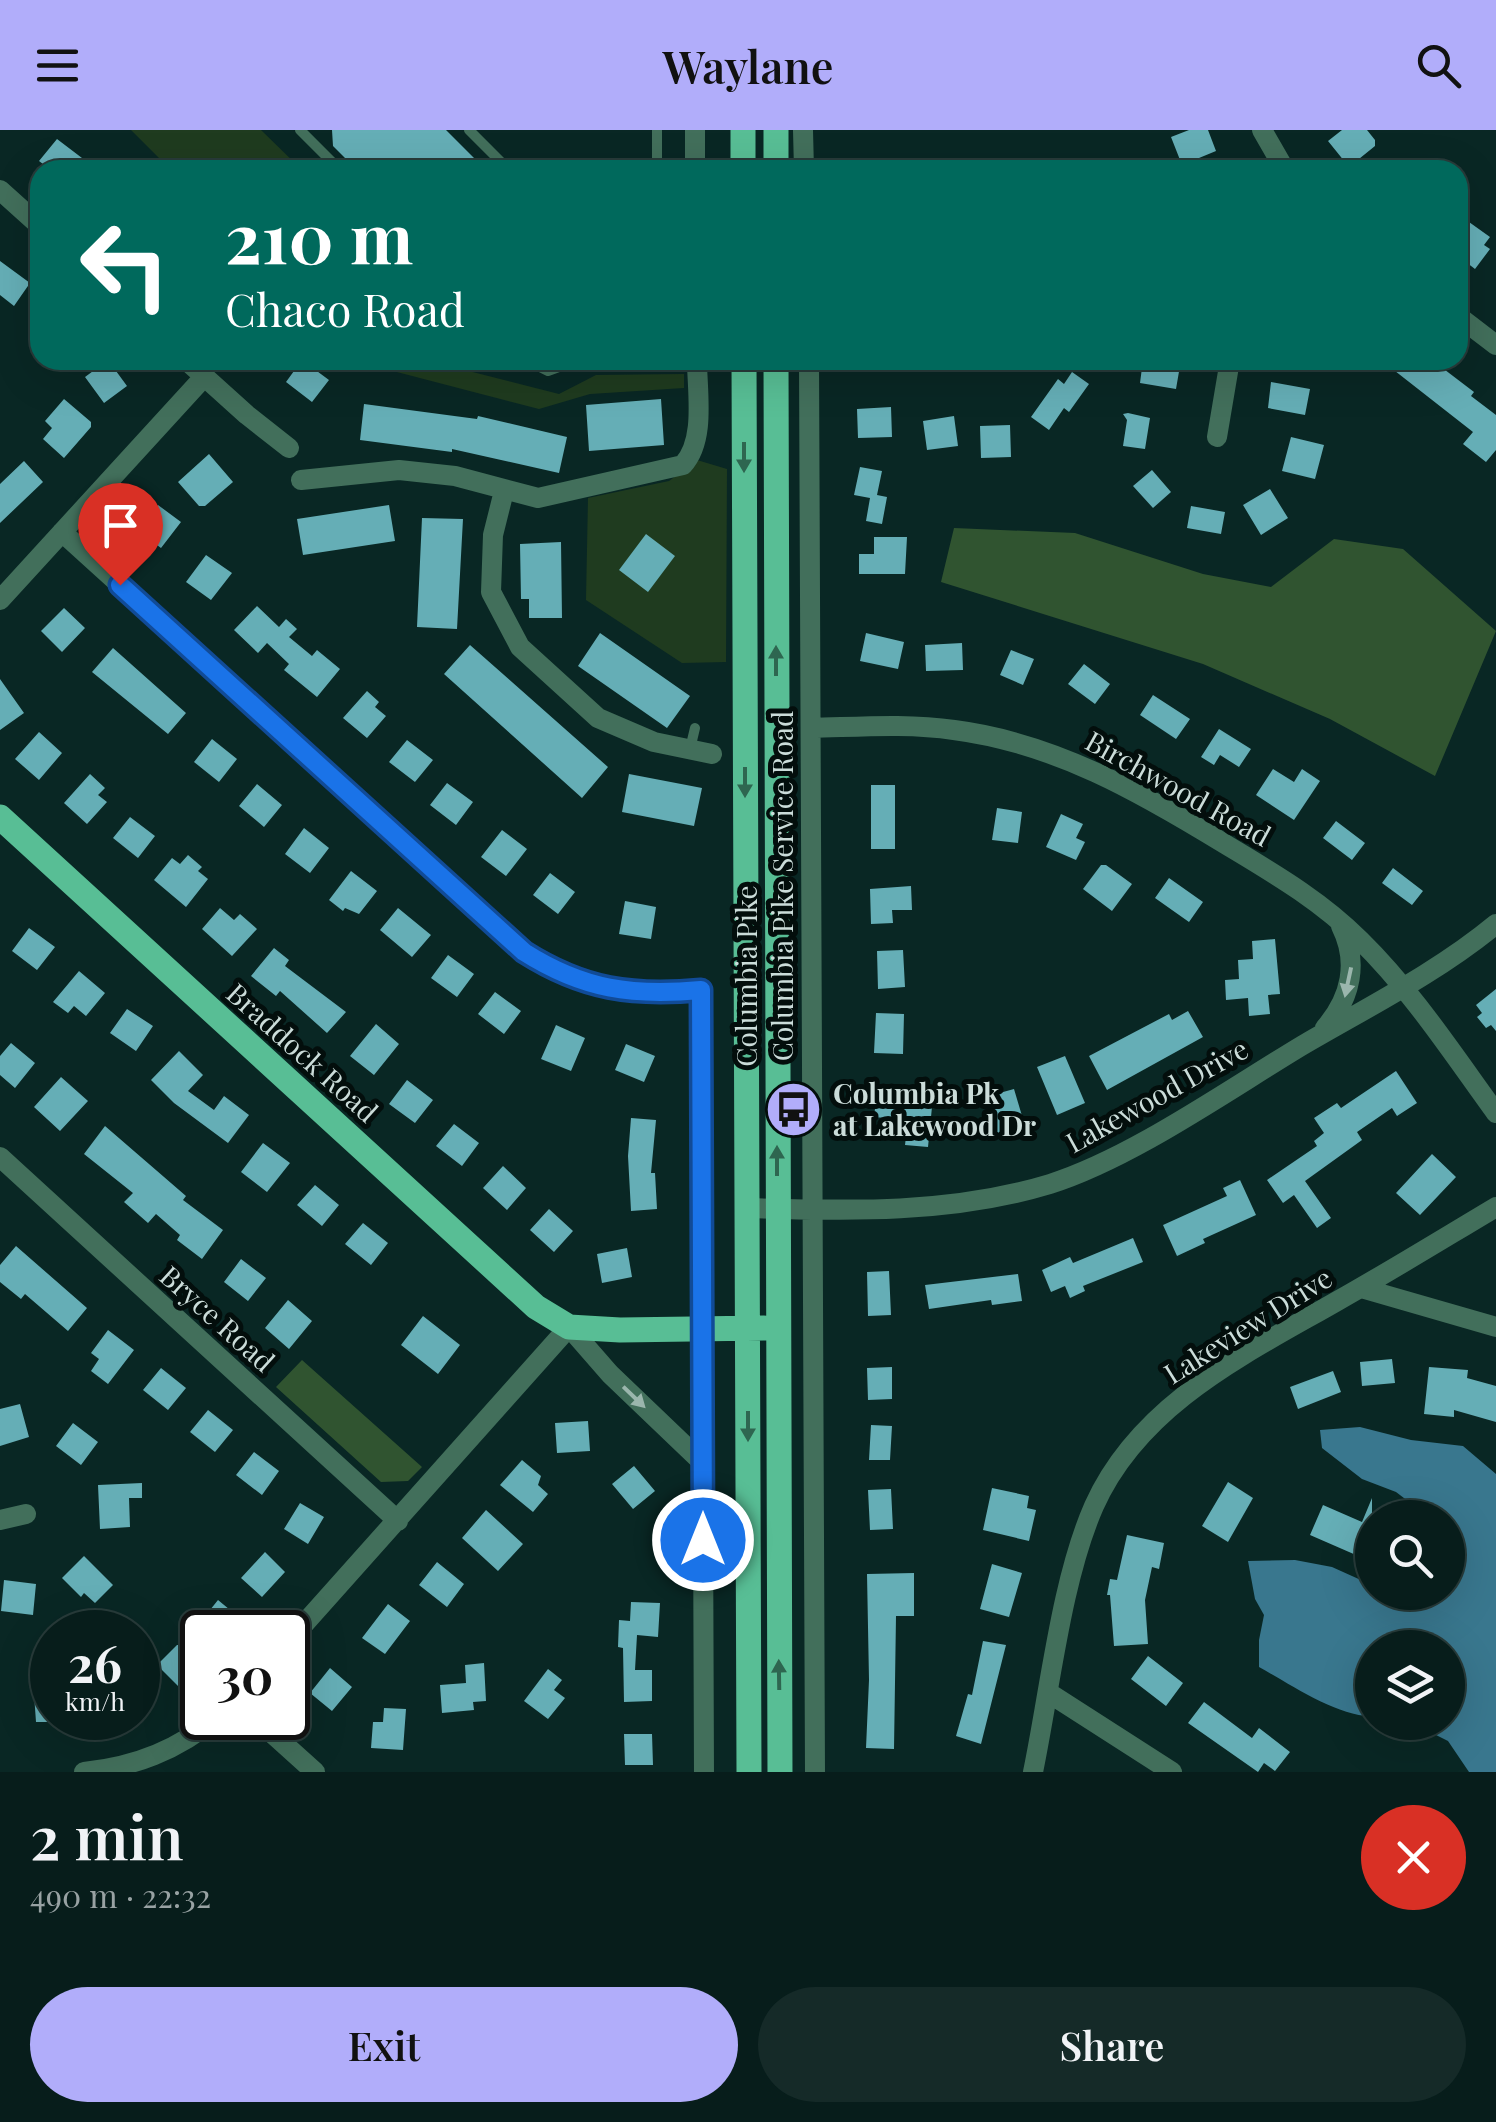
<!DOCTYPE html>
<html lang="en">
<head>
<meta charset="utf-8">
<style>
  body { margin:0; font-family:"Playfair Display",serif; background:#152a28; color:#f1f3f6; height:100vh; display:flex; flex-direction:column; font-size:38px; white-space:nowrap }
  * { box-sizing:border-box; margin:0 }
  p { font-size:32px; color:#98a2a3 }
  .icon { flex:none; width:55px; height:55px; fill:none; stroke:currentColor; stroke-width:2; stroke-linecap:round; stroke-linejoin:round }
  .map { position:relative; height:1642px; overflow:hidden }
  .panel { display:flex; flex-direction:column; background:#071d1b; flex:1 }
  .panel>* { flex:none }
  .banner { position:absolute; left:30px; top:30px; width:1438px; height:210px; border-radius:30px; box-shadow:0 10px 40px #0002,0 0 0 2px #283b3a; background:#00695c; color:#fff; overflow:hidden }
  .controls { position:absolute; left:1355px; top:1370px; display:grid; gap:20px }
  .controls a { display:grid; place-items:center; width:110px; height:110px; border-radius:50%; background:#071d1b; box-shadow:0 10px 40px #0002,0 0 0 2px #283b3a; font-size:50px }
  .speed { position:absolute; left:30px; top:1480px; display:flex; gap:20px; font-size:50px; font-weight:700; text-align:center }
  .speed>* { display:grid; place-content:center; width:130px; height:130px; border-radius:50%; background:#071d1b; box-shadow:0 10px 40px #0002,0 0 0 2px #283b3a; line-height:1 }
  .speed small { font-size:25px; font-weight:400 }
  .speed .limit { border:5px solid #111; border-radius:15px; background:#fff; color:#111 }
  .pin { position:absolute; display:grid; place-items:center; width:85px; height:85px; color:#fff; margin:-102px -42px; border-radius:50% 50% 50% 0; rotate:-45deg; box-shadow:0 0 10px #0007 }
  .pin .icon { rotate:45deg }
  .me { position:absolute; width:110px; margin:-55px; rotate:0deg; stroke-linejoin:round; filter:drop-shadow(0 0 8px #0008) }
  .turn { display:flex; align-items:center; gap:35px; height:210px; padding:0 30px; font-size:45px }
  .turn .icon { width:130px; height:130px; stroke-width:2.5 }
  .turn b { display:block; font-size:70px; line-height:85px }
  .round { display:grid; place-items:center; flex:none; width:105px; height:105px; border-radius:52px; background:#152a28 }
  .overview { display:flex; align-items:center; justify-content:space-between; height:170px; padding:0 30px }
  h1 { font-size:60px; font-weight:600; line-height:75px }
  .action { display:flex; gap:20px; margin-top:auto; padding:20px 30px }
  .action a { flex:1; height:115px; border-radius:60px; background:#b1adfa; color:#111; font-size:40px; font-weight:600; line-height:115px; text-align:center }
  .action a+a { background:#152a28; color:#f1f3f6 }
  header { display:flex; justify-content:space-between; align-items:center; height:130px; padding:0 30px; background:#b1adfa; color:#111; font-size:45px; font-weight:600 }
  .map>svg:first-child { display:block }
</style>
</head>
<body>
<header><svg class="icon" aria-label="menu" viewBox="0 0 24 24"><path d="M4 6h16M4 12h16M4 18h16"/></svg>Waylane<svg class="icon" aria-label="search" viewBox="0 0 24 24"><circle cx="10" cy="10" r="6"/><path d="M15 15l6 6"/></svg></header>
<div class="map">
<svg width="1496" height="1642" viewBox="0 0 1496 1642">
  <rect width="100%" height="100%" fill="#092724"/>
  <path fill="#1f3b1f" d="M131 0H261L302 40H171Z
    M365 230H443L445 235 559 264 596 245 684 244V258L590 264 539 279 370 235Z
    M697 330 727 339 726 532 682 533 586 470 588 368 669 351Z"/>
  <path fill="#305430" d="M954 398 1075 403 1203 444 1271 457 1334 409 1403 419 1496 501 1435 646 1330 589 1203 534 941 452Z
    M302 1230 422 1337 408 1351 381 1352 276 1257Z"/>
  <path fill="#39778e" d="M1360 1297 1411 1310 1463 1316 1496 1344V1642H1469L1448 1611 1412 1593 1448 1592V1518H1372V1586C1338 1587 1290 1554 1259 1537V1510L1264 1485 1255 1469 1248 1431 1295 1430 1332 1437 1372 1455V1462L1390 1463 1401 1467 1448 1462 1452 1421 1448 1414V1388L1429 1387 1396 1362 1362 1349 1322 1318 1320 1300Z"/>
  <path fill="#65aeb6" d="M332 0H446L486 40H357L333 16Z
    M1189 0H1208L1216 21 1182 35 1171 7Z
    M1342 0H1367L1375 10V16L1349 37 1328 11Z
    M57 9 82 28 72 40H51L39 31Z
    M1469 92 1490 107 1484 115 1490 119 1475 139 1458 126V108Z
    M0 131 30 153 14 176 0 165Z
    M108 230 127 256 104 273 85 247Z
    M302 230 329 250 312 272 286 252Z
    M1143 230H1181L1176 259 1140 253Z
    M1381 230H1432L1474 262 1471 266 1496 285V320L1486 332 1463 314 1473 302Z
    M1072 242 1089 254 1069 282 1064 278 1049 300 1031 287 1058 249 1064 254Z
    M1271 252 1310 259 1305 285 1268 278Z
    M64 269 91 292V297L64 328 43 309 52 298 45 291Z
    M661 269 664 315 589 321 586 275Z
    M364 274 477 289 478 286 567 307 559 343 452 319V322L360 310Z
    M891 277 892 307 858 308 857 279Z
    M1128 283 1150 288 1145 319 1123 316 1127 290 1123 284Z
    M954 286 958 316 927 320 923 291Z
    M1010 295 1011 327 981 328 980 296Z
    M1291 307 1324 315 1315 349 1282 341Z
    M209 324 233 352 205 376H199L178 352Z
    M24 331 43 352 0 393V354Z
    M860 337 882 341 877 365 887 367 882 394 866 391 870 368 854 365Z
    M1152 340 1171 362 1153 378 1133 356Z
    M1270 359 1288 388 1261 405 1243 375Z
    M158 375 181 392 161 418 138 401Z
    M389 375 395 411 303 425 297 389Z
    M1191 376 1225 382 1221 404 1187 398Z
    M422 388 463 389 457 499 417 497Z
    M646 404 675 426 648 462 619 440Z
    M874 407H907L905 444H859V424H874Z
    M561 412 562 488H529V469H521L520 414Z
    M206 425 232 443 211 470 186 452Z
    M257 476 279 497 286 489 297 499 289 507 312 526 317 520 340 539 317 567 284 540 289 534 267 513 258 523 234 500Z
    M64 478 85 498 62 522 41 501Z
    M600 503 690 566 667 598 578 536Z
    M866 503 904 512 898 539 860 531Z
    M962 513 963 540 926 541 925 515Z
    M470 515 608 637 582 668 444 544Z
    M113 518 186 583 168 604 92 542Z
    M1011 520 1034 529 1023 555 1000 545Z
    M1084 534 1110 554 1095 574 1068 554Z
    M0 549 24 583 0 600Z
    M367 561 379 572 375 577 386 586 367 608 343 588Z
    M1153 565 1190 589 1176 609 1140 585Z
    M1219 599 1251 619 1239 637 1220 625 1214 635 1201 627Z
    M39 602 62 623 39 650 15 629Z
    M212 609 237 629 219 652 194 632Z
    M407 610 433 630 415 652 389 632Z
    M1273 639 1294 652 1302 639 1320 651 1294 690 1256 665Z
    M90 644 105 658 98 665 107 672 87 694 64 673Z
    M629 644 702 658 694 696 622 682Z
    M447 653 473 672 456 695 430 675Z
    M257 654 282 675 264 697 239 676Z
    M871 655H895V719H871Z
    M997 678 1022 682 1018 713 992 710Z
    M1061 684 1083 694 1076 708 1085 712 1076 730 1046 717Z
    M130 687 155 706 138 728 113 708Z
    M1336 691 1365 713 1352 730 1323 708Z
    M304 698 329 718 310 743 285 724Z
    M502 700 527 719 506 746 481 727Z
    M188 725 202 737 198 741 208 749 186 777 154 750 172 728 180 734Z
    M1101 735H1106L1132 754 1112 781 1083 759Z
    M1393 738 1423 761 1412 775 1382 753Z
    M351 741 377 761 359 784 345 778 343 781 329 770Z
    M550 743 575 762 558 784 533 765Z
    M1169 748 1203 772 1189 792 1155 768Z
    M911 756 912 780H892L893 793 871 794 870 759Z
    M625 771 656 777 651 809 619 804Z
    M220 778 234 790 240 784 257 799 232 826 202 799Z
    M398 778 431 805 412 827 380 800Z
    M29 798 55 817 37 840 12 821Z
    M1275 809 1280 864 1268 865 1270 884 1249 886 1248 868 1226 870 1225 850 1239 849 1238 830 1253 829 1252 811Z
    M274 818 289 830 285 836 346 882 327 903 280 861 276 866 251 846Z
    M903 820 905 857 878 859 877 821Z
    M448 825 474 844 457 867 431 848Z
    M79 841 105 863 86 886 74 876 68 883 53 872Z
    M1496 859V901L1491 895 1486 898 1477 887 1482 883 1476 875Z
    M495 862 521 881 504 904 478 884Z
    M127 879 153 896 136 921 110 903Z
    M1188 881 1203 907 1107 960 1089 926 1169 884 1172 890Z
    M876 883 904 884 903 924 874 923Z
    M376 894 399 914 374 945 350 926Z
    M556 895 585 908 571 941 541 929Z
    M11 913 35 933 15 958 0 945V926Z
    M626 914 655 926 644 952 615 940Z
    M179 921 203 945 188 961 214 980 224 966 249 985 228 1013 174 973 151 950Z
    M1065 926 1085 973 1057 985 1037 937Z
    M1396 941 1417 973 1397 986 1392 978 1357 1002 1362 1010 1305 1051 1331 1088 1317 1098 1294 1065 1283 1073 1267 1050 1317 1016 1314 1011 1324 1003 1314 988 1337 973 1341 978Z
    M61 947 88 971 60 1001 34 977Z
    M407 950 433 970 415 993 389 974Z
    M1014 959 1025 996 996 1004 985 967Z
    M877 962 933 967 928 1017 905 1015 908 990 874 987Z
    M631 988 656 990 651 1043H655L657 1079 631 1081 628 1026Z
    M454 994 479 1013 462 1036 436 1016Z
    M105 996 186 1066 183 1070 223 1100 202 1129 177 1110 180 1105 156 1084 148 1093 124 1072 133 1063 84 1024Z
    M263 1013 290 1033 267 1062 241 1042Z
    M1432 1024 1456 1047 1420 1085 1396 1063Z
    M503 1036 526 1058 507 1080 483 1058Z
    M1240 1050 1256 1085 1203 1109 1205 1113 1177 1126 1163 1095 1227 1066 1223 1058Z
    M315 1055 339 1075 322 1096 297 1075Z
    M549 1079 573 1101 554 1122 530 1100Z
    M363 1093 388 1113 371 1135 345 1114Z
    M1133 1108 1143 1132 1083 1156 1085 1161 1070 1168 1065 1156 1051 1162 1042 1140 1070 1127 1073 1133Z
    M16 1116 87 1178 68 1201 25 1164 21 1169 0 1152V1135Z
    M627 1118 632 1147 602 1153 597 1124Z
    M241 1129 266 1148 248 1171 224 1152Z
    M889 1141 891 1185 868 1186 867 1142Z
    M1018 1144 1022 1171 992 1175 991 1170 929 1179 925 1155Z
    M288 1170 312 1191 289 1219 265 1198Z
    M423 1186 460 1215 438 1244 401 1215Z
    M108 1200 134 1220 108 1254 91 1241 99 1229 91 1223Z
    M1392 1229 1395 1253 1362 1256 1360 1232Z
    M892 1237V1269L868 1270 867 1238Z
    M1429 1237 1468 1240 1467 1248 1496 1256V1292L1454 1280V1287L1424 1284Z
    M161 1238 186 1258 168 1280 143 1260Z
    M1333 1241 1341 1262 1298 1279 1290 1257Z
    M20 1274 29 1307 0 1316V1279Z
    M208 1280 233 1300 215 1322 190 1302Z
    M588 1291 590 1321 557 1323 555 1293Z
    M73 1293 98 1312 81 1335 56 1316Z
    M871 1295 892 1296 890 1330H869Z
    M254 1322 279 1341 262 1365 236 1345Z
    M522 1330 541 1346 538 1355 548 1364 533 1382 500 1355Z
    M634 1336 655 1361 633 1379 612 1354Z
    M1228 1352 1253 1368 1228 1412 1202 1396Z
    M142 1353V1368H129L130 1397 100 1399 98 1355Z
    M992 1358 1029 1366 1027 1378 1036 1380 1029 1411 983 1400Z
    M891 1359 893 1399 870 1400 868 1360Z
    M1372 1368V1432L1310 1405 1323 1375 1362 1392Z
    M300 1373 324 1387 308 1414 284 1399Z
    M486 1380 523 1414 498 1441 462 1408Z
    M1127 1405 1164 1413 1159 1439 1152 1437 1145 1470 1148 1514 1114 1516 1110 1465H1107L1110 1449 1117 1450Z
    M265 1422 285 1442 262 1467 241 1448Z
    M84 1426 113 1455 95 1473 84 1463 81 1467 62 1448Z
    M437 1432 464 1454 447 1477 419 1455Z
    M992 1434 1022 1443 1009 1487 980 1479Z
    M914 1443V1486H896L894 1619 866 1618 869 1550 867 1444Z
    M4 1450 36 1454 33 1485 1 1481Z
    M218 1470 241 1489 230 1502H207L198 1495Z
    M631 1472 660 1473 658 1507 637 1505 635 1540H652V1571L624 1572 623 1518 618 1517 619 1490 630 1491Z
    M388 1474 410 1491 385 1524 362 1508Z
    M983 1511 1006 1515 981 1614 956 1606 968 1564 972 1565Z
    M177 1515H183L200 1534 178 1556 157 1535Z
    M1148 1526 1183 1553 1166 1576 1131 1549Z
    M484 1533 486 1571 473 1572 474 1580 442 1583 440 1555 466 1553 465 1535Z
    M330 1538 352 1557 332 1581 310 1563Z
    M548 1539 562 1550 554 1560 565 1568 548 1589 524 1571Z
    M52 1563V1592H36L34 1564Z
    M1204 1572 1252 1608 1259 1598 1290 1622 1275 1641 1264 1633 1258 1642 1188 1593Z
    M384 1578 406 1579 403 1620 371 1618 373 1592H383Z
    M624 1604H652L653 1635H625Z"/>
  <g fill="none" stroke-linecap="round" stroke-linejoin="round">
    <path stroke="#426f5b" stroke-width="10" d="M300 0 340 40
      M469 0 509 40
      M657 0V40
      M526 230 548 241 578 230
      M690 619 695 598"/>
    <path stroke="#426f5b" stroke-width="20" d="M695 0V40
      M803 0 804 40
      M1262 0 1285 40
      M0 60 40 96
      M1458 186 1496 215
      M186 230 247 285 289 318
      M809 230 815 1642
      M1217 307 1230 230
      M301 350 399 340 455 346 538 368 683 335C706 310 697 262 697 230
      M504 361 493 405 491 462 520 517 598 588 654 612 712 624
      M62 402 525 822C581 858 635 866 701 860L704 1642
      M0 470 204 247
      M811 598C858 597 907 593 954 600 1055 613 1140 662 1225 714 1273 743 1320 770 1360 810 1412 861 1453 924 1496 983
      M1325 898C1351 868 1359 832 1341 796
      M0 1027 398 1391
      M748 1078C850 1081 951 1084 1050 1054 1132 1028 1228 960 1303 915 1368 877 1438 842 1496 794
      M1361 1158 1496 1197
      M0 1390 26 1384
      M288 1512 569 1197 610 1244 703 1333
      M1049 1563 1172 1642
      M255 1588 315 1642
      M84 1642C132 1637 179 1620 215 1588
      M1033 1642C1050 1560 1061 1451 1094 1376 1140 1273 1247 1223 1339 1170 1392 1140 1444 1108 1496 1077"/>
    <path stroke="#58be95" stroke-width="25" d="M743 0V40
      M776 0V40
      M744 230 749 1642
      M776 230 780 1642
      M0 687 536 1177 569 1197 620 1200 764 1198"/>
  </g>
  <defs><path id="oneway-solid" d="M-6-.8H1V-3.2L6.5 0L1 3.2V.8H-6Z" transform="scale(2.5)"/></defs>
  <g fill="#2e6650">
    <use href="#oneway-solid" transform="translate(744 327) rotate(90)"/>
    <use href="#oneway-solid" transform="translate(776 531) rotate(-90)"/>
    <use href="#oneway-solid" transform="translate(745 652) rotate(90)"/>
    <use href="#oneway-solid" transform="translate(777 1031) rotate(-90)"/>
    <use href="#oneway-solid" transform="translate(748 1296) rotate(90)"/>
    <use href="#oneway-solid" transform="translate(779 1545) rotate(-91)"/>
  </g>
  <g fill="#9bb6ad">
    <use href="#oneway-solid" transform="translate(1348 852) rotate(102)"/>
    <use href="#oneway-solid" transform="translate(634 1267) rotate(44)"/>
  </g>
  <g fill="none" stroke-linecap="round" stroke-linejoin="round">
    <defs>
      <path id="route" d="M120 455 524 822C584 860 632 866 701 860L703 1410"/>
    </defs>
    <use href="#route" stroke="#114b97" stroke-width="25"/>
    <use href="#route" stroke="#1a73e8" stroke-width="18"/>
  </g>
  <defs>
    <symbol id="bus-disc" viewBox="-11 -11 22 22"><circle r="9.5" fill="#b1adfa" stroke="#030e0c"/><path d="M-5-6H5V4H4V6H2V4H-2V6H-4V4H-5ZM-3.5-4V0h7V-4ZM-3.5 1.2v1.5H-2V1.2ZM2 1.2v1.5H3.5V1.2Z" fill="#111"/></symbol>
  </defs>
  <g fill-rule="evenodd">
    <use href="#bus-disc" x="762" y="948" width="63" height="63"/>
  </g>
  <g text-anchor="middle" stroke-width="10" stroke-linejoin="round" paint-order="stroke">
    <g font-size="28" fill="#cbdcd9" stroke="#030e0c">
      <text transform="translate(1178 659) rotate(29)" y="10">Birchwood Road</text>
      <text transform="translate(783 756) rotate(-90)" y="10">Columbia Pike Service Road</text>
      <text transform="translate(747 846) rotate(-90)" y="10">Columbia Pike</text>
      <text transform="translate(302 923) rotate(42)" y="10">Braddock Road</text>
      <text transform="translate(1157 966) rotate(-29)" y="10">Lakewood Drive</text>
      <text transform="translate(217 1189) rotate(42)" y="10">Bryce Road</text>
      <text transform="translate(1248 1196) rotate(-32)" y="10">Lakeview Drive</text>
    </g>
    <g font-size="28" font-weight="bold" fill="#cbdcd9" stroke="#030e0c" text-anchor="start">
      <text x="833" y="974">Columbia Pk<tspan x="833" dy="32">at Lakewood Dr</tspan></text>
    </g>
  </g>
</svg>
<div class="controls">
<a><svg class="icon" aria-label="search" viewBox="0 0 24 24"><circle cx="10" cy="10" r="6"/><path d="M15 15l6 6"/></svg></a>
<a><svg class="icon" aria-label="layers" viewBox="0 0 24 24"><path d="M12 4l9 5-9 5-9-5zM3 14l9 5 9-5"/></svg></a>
</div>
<div class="speed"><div>26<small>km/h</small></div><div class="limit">30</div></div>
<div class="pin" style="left:120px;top:455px;background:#d93025"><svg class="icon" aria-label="arrive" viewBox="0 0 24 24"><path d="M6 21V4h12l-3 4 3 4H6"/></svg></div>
<svg class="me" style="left:703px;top:1410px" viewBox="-20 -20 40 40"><circle r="17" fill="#1a73e8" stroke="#fff" stroke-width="3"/><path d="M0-11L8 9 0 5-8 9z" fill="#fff"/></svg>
<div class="banner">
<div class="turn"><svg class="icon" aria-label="left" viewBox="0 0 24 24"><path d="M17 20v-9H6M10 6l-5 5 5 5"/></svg><div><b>210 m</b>Chaco Road</div></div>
</div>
</div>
<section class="panel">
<div class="overview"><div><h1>2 min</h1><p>490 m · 22:32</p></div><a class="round" style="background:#d93025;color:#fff"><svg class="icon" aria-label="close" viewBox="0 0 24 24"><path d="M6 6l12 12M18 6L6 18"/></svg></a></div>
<div class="action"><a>Exit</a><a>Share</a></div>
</section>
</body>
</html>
